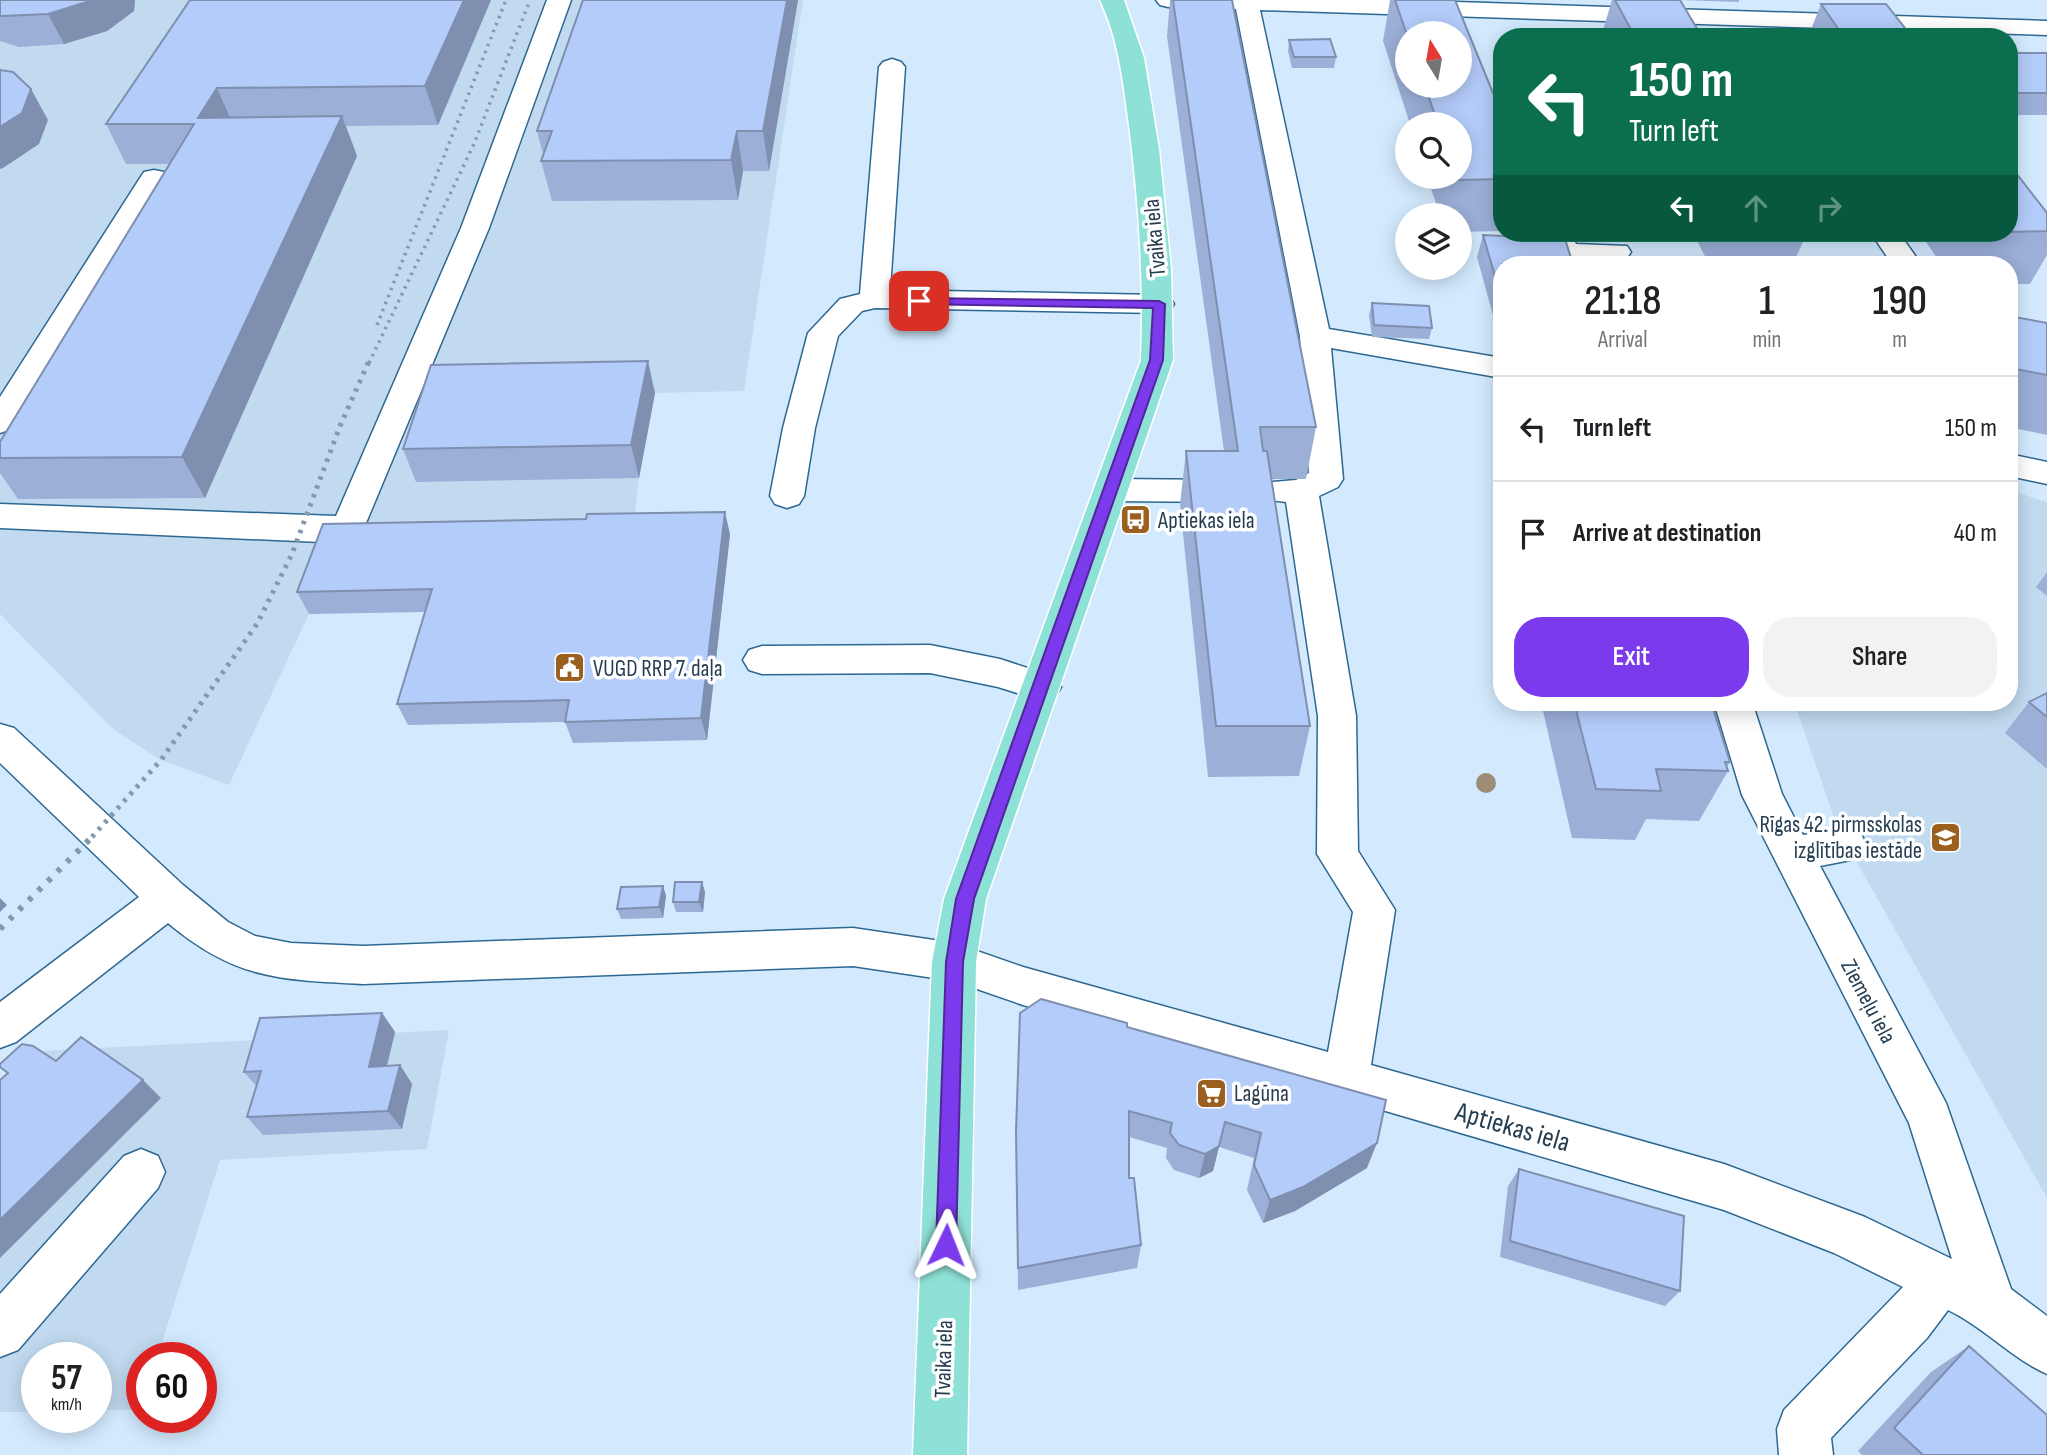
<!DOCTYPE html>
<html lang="en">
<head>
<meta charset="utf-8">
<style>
  body { margin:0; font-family:"Sofia Sans Condensed",sans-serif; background:#f2f2f2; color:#202124; height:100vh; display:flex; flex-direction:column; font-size:26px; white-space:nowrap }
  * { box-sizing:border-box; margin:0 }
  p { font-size:23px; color:#757577 }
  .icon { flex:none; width:38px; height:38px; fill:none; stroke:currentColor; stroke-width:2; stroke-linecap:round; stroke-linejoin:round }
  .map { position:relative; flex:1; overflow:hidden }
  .side { position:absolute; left:1493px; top:256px; width:525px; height:455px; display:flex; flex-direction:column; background:#fff; border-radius:28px; box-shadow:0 4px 18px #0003 }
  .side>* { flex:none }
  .banner { position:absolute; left:1493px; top:28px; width:525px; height:214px; border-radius:28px; box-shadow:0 4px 18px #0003; background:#0b6e4f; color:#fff; overflow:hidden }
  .needle { width:46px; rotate:349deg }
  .tools { position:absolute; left:1395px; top:21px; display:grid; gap:14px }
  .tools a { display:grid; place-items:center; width:77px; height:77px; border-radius:50%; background:#fff; box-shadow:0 4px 18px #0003; font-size:35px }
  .speed { position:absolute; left:21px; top:1342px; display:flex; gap:14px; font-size:35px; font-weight:700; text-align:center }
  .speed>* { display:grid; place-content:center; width:91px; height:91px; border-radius:50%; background:#fff; box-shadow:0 4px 18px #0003; line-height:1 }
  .speed small { font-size:18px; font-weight:400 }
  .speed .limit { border:10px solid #d22; background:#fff; color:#111 }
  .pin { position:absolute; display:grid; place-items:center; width:60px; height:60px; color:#fff; margin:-30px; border-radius:14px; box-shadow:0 4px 10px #0006 }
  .me { position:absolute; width:77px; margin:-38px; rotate:2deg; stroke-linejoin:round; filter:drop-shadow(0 0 5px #0008) }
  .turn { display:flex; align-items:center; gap:24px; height:147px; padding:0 21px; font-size:32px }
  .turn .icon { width:91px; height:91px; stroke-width:2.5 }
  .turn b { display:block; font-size:49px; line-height:60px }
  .lanes { display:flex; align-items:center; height:66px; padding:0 21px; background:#0003; justify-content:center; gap:35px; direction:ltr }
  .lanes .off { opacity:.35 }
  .eta { display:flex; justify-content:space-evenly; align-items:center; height:119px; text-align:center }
  .eta b { font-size:42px; font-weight:600; line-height:49px }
  .cta { display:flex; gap:14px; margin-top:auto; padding:14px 21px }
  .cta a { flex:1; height:80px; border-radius:28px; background:#7c3aed; color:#fff; font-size:28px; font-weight:600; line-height:80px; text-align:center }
  .cta a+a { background:#f2f2f2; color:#202124 }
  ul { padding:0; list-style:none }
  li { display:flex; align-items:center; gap:21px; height:105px; padding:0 21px; border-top:2px solid #e0e0e0 }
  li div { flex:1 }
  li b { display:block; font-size:26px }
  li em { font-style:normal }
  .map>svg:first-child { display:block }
</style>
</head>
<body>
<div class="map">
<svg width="2047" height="1455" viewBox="0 0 2047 1455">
  <rect width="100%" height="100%" fill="#d3eafe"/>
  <path fill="#c1daef" d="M0 0H803L744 391 655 393 639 478 632 536 334 546 309 614 229 785 161 760 114 730 0 614Z
    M2009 490 2047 502V1198L1838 829 1794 702H2009Z
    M449 1030 427 1149 220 1160 157 1358H142L141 1410H96V1358H37V1412H0V1088L40 1051Z"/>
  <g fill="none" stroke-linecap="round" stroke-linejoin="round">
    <defs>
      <path id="minor" d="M547 0H571L489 228 361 535 320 542 0 528V504L336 516 461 228Z
        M1156 0H1394L2047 21V35L1260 10 1329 329 1502 358V378L1331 348 1343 479 1338 487 1319 496 1356 716 1358 851 1395 910 1371 1065 1724 1164 1865 1217 1952 1259 1909 1123 1742 795 1714 702H1752L1782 794 1803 835 1847 829 1861 834 1867 846 1861 858 1820 866 1946 1103 2011 1289 2047 1316V1374C2011 1358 1984 1327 1948 1310L1927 1338 1831 1438 1833 1455H1779L1777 1429 1784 1410 1903 1287 1834 1253 1724 1210 1023 1005 954 981 853 966 363 984C279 980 235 979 168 923L16 1042 0 1048V1002L139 897 0 763V724L14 728 183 885 228 922 255 936 291 943 363 946 853 928 954 943 1023 967 1328 1052 1353 912 1317 854 1318 716 1286 502 1263 499 1258 491 1263 483 1296 480 1309 473 1300 336 1236 9 1168 7 1160 5Z
        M892 59 901 62 905 67 890 290 1159 295 1170 298 1174 304 1170 310 1159 313 875 308 862 311 838 336 815 428 804 496 799 504 787 508 775 504 770 496 783 428 808 333 840 299 860 294 879 67 883 62Z
        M154 170 164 172 168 178 11 429 0 433V397L140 178 144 172Z
        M1542 233H1570L1576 244 1627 246 1631 252 1627 258C1606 263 1577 264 1556 259Z
        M1871 233H1899L1921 264H1892Z
        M2009 454 2047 462V484L2009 476Z
        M1111 479 1229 480 1241 483 1246 491 1241 499 1229 502 1111 501 1099 498 1094 490 1099 482Z
        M930 645 1000 659 1055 677 1061 687 1055 697 1042 701 998 687 930 673 762 674 749 670 743 660 749 650 762 646Z
        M141 1149 158 1156 165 1172 158 1188 18 1350 0 1357V1294L124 1156Z"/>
      <path id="major" d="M1100 0H1124L1144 58 1159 149 1171 269 1173 360 986 899 976 962 967 1455H913L932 962 944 899 1141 360C1144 281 1139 203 1129 125 1123 82 1119 40 1100 0Z"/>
    </defs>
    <use href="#minor" stroke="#2d6892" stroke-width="3"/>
    <use href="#major" stroke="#fff" stroke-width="3"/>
    <use href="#minor" fill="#fff" fill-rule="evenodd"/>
    <use href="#major" fill="#8ee1d6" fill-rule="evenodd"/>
    <path stroke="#839aae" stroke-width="3.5" stroke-dasharray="2.5 5" stroke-linecap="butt" d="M377 325 506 0
      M369 363 474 144 530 0"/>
    <path stroke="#839aae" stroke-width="5" stroke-dasharray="3.5 6" stroke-linecap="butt" d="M92 837 161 760 257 624 292 554 340 426 369 361"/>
    <path stroke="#839aae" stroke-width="6" stroke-dasharray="4.5 9" stroke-linecap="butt" d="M0 929 94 835"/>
  </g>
  <circle fill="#9d8c76" cx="1486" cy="783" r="10"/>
  <path fill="#9bafd7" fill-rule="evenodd" d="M0 0H135L134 11 107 31 64 44 19 47 0 41Z
    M491 0 438 125 346 126 357 156 205 498 18 499 0 473V442L170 164H126L106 124Z
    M583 0H798L769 171H743L738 200 552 201 541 161 543 154 537 131Z
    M1170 0H1232L1316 427 1306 479H1271L1310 726 1299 776 1208 777 1180 504 1186 451H1224L1167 36Z
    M1390 0H1455L1502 115V231L1460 232V215H1440L1427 177H1460V124H1410L1383 41ZM1407 33 1460 86H1407Z
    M1612 0H1739V2L1680 0 1702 37H1601Z
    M1821 4 1912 37H1808Z
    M1289 40 1336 57 1334 68H1292L1288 51Z
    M2009 53H2047V115H2009Z
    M2009 164 2047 213V255L2030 284H2009V264H1941L1920 233H2009Z
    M1693 233H1807L1793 264H1709Z
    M1483 235 1502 264V331L1497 330 1477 257Z
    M1372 303 1432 328 1429 339 1372 337 1369 315Z
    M2009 316 2047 323V435L2009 427Z
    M655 393 639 478 416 482 403 449Z
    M1502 470V494L1498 480Z
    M730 534 707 740 573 743 565 722 408 725 397 704 425 612 309 614 297 592Z
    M1502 553V573L1499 561Z
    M2047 572V596L2036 587Z
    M2047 693V769L2005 733 2029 702Z
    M1541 702H1711L1730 762 1727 767 1728 771 1699 821 1646 819 1635 840 1572 838Z
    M702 882 705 892 703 912H676L673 902Z
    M663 886 666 896 663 918 621 919 617 909Z
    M382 1013 395 1032 387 1066 400 1065 412 1084 402 1129 263 1135 247 1117 257 1087 244 1072Z
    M1127 1027 1367 1168 1295 1211 1263 1223 1247 1190 1254 1158 1219 1147 1213 1171 1199 1178 1174 1170 1166 1158 1167 1148 1129 1137V1178L1141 1245 1137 1268 1018 1290 1016 1132Z
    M1519 1169 1680 1291 1665 1306 1500 1257 1508 1186Z
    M1969 1346 2047 1455H1862L1858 1451 1931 1372Z"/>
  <path fill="#7e8faf" d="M93 0H135L134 11 107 31 64 44 48 14Z
    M464 0H491L438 125 425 86Z
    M787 0H798L769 171 763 131Z
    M217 88 234 127 198 118Z
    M31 89 48 120 39 144 3 168 0 169V127Z
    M342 116 357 156 205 498 182 457Z
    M737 131 743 171 738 200 731 160Z
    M648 361 655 393 639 478 631 445Z
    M725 512 730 534 707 740 701 718Z
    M702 882 705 892 703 912 699 902Z
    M663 886 666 896 663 918 659 907Z
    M0 898 7 905 0 912Z
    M382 1013 395 1032 382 1085 369 1067Z
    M400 1065 412 1084 402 1129 388 1111Z
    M143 1080 161 1098 0 1258V1220Z
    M1225 1122 1213 1171 1199 1178 1205 1154Z
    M1377 1143 1367 1168 1295 1211 1263 1223 1270 1200Z"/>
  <path fill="#b4ccfa" stroke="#7e8faf" stroke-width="2" d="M0 0H93L48 14 3 16H0Z
    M190 0H464L425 86 217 88 198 118 342 116 182 457 0 458V442L194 124H106Z
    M583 0H787L763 131H737L731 160 541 161 552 131H537Z
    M1173 0H1232L1316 427H1260L1263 451H1267L1310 726H1216L1186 451H1238Z
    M1395 0H1455L1502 115V179L1458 180 1457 177H1460V124H1438L1425 86H1460V33H1407V35Z
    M1615 0H1680L1702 37H1635Z
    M1821 4H1886L1912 37H1844Z
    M1330 39 1336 57H1294L1289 40Z
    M2009 53H2047V93H2009Z
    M0 70 13 72 31 89 22 113 0 127Z
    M2009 164 2047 213V231L2009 232Z
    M1483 235 1565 239 1573 264H1502V300Z
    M1372 303 1429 306 1432 328 1374 325Z
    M2009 316 2047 323V375L2009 368Z
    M648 361 631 445 403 449 431 365Z
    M725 512 701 718 565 722 569 700 397 704 432 589 297 592 323 524 586 519 587 514Z
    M2047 693V717L2029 702Z
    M1574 702H1711L1730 762H1725L1728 771 1656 769 1661 791 1596 789Z
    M675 882H702L699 902H673Z
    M663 886 659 907 617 909 621 887Z
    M1041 999 1127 1023V1027L1386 1100 1377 1143 1303 1187 1270 1200 1254 1165 1261 1133 1225 1122 1219 1146 1205 1154 1179 1145 1170 1133 1172 1123 1129 1111V1178H1134L1141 1245 1018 1268 1016 1132 1020 1013Z
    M382 1013 369 1067 400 1065 388 1111 247 1117 261 1071 244 1072 260 1018Z
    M81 1037 143 1080 0 1220V1080L8 1073 0 1067V1064L22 1044 33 1046 56 1061Z
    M1519 1169 1684 1216 1680 1291 1510 1241Z
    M1969 1346 2047 1415V1455H1923L1894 1428Z"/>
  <path fill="#7c3aed" stroke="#51269a" stroke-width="2" d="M919 298 1159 301 1165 304 1163 360 974 899 963 962 956 1245 953 1252 946 1255 939 1252 936 1245 946 962 956 899 1150 360 1153 308 915 304V299Z"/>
  <defs>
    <symbol id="bus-square" viewBox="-11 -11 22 22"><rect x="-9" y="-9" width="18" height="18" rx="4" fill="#9b5f20" stroke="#fff"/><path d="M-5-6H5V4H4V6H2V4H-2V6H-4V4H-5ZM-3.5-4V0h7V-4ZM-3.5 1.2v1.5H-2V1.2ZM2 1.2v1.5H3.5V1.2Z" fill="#fff"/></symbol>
    <symbol id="civic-square" viewBox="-11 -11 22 22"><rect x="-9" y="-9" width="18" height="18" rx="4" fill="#9b5f20" stroke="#fff"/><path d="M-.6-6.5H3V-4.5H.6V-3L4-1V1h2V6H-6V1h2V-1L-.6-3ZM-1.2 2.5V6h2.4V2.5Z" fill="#fff"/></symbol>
    <symbol id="school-square" viewBox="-11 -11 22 22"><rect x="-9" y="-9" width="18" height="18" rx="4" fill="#9b5f20" stroke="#fff"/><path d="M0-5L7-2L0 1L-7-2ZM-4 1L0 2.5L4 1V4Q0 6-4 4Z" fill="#fff"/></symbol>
    <symbol id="supermarket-square" viewBox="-11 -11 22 22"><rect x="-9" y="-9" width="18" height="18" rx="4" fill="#9b5f20" stroke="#fff"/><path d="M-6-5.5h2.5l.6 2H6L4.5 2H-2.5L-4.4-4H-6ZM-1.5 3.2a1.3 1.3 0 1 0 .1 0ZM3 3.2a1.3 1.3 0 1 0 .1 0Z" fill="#fff"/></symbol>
  </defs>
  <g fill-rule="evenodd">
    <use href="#bus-square" x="1118" y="502" width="35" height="35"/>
    <use href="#civic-square" x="552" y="650" width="35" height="35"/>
    <use href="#school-square" x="1928" y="820" width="35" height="35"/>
    <use href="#supermarket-square" x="1194" y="1076" width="35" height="35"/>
  </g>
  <g text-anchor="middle" stroke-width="7" stroke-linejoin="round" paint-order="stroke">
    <g font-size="23" fill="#263e51" stroke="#fff">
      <text transform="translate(1154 238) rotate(-95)" y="8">Tvaika iela</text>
      <text transform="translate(1869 1001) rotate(62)" y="8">Ziemeļu iela</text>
      <text transform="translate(943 1359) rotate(-88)" y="8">Tvaika iela</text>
    </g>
    <g font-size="23" fill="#263e51" stroke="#fff" text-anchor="start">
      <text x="1158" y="528">Aptiekas iela</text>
      <text x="593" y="676">VUGD RRP 7. daļa</text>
      <text x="1922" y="832" text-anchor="end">Rīgas 42. pirmsskolas<tspan x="1922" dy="26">izglītības iestāde</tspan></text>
      <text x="1234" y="1101">Lagūna</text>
    </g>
    <g font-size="28" fill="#263e51" stroke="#fff">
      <text transform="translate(1513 1126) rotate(16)" y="10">Aptiekas iela</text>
    </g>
  </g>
</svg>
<div class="tools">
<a><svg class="needle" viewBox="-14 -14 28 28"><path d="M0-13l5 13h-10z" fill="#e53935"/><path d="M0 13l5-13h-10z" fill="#757577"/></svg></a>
<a><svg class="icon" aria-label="search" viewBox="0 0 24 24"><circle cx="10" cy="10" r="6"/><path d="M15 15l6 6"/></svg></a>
<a><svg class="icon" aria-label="layers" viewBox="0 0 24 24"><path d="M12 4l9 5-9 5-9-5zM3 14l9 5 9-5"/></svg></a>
</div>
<div class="speed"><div>57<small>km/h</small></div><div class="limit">60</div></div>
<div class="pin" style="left:919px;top:301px;background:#d93025"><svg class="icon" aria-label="arrive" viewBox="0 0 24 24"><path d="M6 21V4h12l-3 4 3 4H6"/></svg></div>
<svg class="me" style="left:946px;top:1245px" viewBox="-20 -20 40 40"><path d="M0-17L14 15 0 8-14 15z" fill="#7c3aed" stroke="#fff" stroke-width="4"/></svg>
<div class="banner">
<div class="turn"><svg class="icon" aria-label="left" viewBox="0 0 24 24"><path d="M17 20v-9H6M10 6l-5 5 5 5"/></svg><div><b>150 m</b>Turn left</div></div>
<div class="lanes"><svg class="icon" aria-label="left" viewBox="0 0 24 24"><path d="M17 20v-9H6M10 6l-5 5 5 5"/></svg><svg class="icon off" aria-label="ahead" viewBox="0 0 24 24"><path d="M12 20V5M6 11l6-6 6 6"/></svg><svg class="icon off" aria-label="right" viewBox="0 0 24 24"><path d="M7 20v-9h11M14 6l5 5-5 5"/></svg></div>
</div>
<section class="side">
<div class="eta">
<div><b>21:18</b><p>Arrival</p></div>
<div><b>1</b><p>min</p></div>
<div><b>190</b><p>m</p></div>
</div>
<ul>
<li><svg class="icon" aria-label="left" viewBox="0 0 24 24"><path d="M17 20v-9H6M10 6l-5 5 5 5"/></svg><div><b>Turn left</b></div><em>150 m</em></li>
<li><svg class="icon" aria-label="arrive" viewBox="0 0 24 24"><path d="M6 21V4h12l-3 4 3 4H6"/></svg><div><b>Arrive at destination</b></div><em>40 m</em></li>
</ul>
<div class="cta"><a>Exit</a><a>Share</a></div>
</section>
</div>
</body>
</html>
